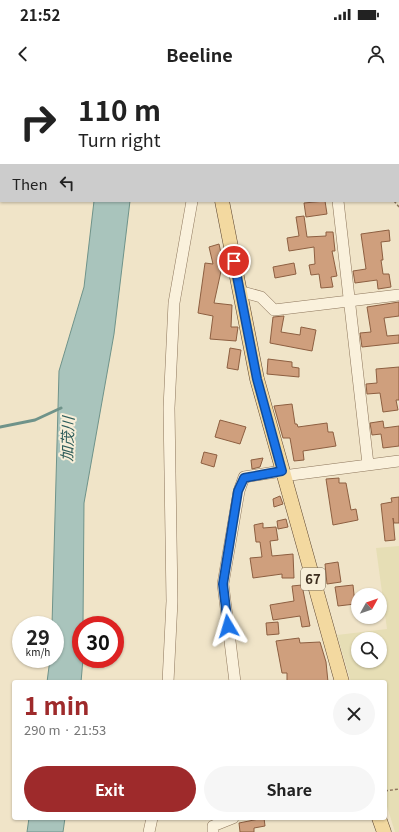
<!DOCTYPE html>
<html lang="en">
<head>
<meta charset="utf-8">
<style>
  body { margin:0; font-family:Georgia,"Noto Sans JP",serif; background:#f6f6f6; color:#222; height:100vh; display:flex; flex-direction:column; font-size:15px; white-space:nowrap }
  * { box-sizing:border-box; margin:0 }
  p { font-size:13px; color:#767676 }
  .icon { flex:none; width:22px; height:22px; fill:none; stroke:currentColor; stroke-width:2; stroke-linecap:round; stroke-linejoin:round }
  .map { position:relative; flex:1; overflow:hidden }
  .sheet { position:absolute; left:12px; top:600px; width:375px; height:140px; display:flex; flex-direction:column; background:#fff; border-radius:4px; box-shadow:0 1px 3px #0004 }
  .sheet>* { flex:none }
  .guide { position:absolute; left:0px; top:0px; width:399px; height:122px; box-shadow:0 1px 3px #0004; background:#fff; color:#222; overflow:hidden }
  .needle { width:26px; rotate:50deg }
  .tools { position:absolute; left:351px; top:508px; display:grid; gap:8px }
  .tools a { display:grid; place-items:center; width:36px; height:36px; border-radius:50%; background:#fff; box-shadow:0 1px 3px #0004; font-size:20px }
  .speed { position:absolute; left:12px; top:536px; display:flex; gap:8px; font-size:20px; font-weight:700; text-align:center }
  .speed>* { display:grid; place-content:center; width:52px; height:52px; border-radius:50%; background:#fff; box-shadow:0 1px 3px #0004; line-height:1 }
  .speed small { font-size:10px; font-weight:400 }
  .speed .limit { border:6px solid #d22; background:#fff; color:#111 }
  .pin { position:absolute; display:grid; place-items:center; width:34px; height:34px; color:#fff; margin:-17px; border:2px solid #fff; border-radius:50%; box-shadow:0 1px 4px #0007 }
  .me { position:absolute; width:44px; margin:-22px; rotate:353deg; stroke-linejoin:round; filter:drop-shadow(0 0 3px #0008) }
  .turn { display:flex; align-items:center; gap:14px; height:84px; padding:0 12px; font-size:18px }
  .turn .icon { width:52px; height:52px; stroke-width:2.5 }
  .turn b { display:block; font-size:28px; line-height:34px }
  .then { display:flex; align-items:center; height:38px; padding:0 12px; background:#0003; gap:8px; font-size:15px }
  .round { display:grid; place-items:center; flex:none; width:42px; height:42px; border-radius:21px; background:#f6f6f6 }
  .head { display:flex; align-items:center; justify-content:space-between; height:68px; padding:0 12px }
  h1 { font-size:24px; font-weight:700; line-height:30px; color:#9e2a2b }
  .cta { display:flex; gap:8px; margin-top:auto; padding:8px 12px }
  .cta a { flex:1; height:46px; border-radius:24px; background:#9e2a2b; color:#fff; font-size:16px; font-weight:700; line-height:46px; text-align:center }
  .cta a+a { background:#f6f6f6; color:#222 }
  .status { display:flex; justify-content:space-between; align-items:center; height:28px; padding:0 20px; background:#fff; direction:ltr }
  .status svg { height:11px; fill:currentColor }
  header { display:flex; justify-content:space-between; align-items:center; height:52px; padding:0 12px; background:#fff; font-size:18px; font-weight:700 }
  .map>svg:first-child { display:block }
</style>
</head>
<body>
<div class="status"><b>21:52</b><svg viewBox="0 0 49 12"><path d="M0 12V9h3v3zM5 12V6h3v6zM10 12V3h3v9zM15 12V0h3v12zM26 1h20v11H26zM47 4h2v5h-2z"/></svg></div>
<header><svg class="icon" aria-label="back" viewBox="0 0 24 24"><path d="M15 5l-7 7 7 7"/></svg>Beeline<svg class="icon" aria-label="person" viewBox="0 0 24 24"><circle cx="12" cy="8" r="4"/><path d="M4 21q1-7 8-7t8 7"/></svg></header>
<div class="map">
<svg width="399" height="752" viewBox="0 0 399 752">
  <rect width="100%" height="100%" fill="#f0e4c8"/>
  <path fill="#e6deb5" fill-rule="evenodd" d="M399 466V752H395L385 720V602H351L337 555 387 549 376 468ZM358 559H380V581H358Z"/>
  <path fill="#a9c4bc" stroke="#6f938a" d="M94 121H130L114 254 84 423 83 545H81V579H83L81 602H47L50 579H55V545H52L59 291 84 207Z
    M29 738H65L63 752H27Z"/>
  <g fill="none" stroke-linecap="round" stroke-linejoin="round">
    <path stroke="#6f938a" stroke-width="3" d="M0 347 35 340 61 328"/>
  </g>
  <path fill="#cf9f7d" stroke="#8d5f41" d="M325 121 327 134 306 137 304 123Z
    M304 136 307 157 326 156V152H333L335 171H332L337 196 331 197 333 207 321 208 319 194 311 195 309 185 315 184 314 167 289 171 287 158 299 156 296 137Z
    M389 150 390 161 381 162 383 180H381L383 194H389L391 207 378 209 377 200 355 203 353 191 366 189 361 154Z
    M219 164 223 182 214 223 232 225 231 247H238L236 261 210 259 213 236 198 233 205 183 213 184 209 167Z
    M294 183 296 194 275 198 273 187Z
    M399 222V236L384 238 387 256 399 255V263L362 267 360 253 371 252 367 227Z
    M284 236 281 252 300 255 301 247 316 250 312 271 270 263 273 237Z
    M230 268 241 270 238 290 227 288Z
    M268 279 292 282V287L299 288V297L267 294Z
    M399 287V320H396L398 330 383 332 380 313 367 314 366 304 377 303 376 289Z
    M292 324 295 344H297L298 347 327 343 328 352H333L336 366 303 371 304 380 294 381 290 358H283L274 326Z
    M220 340 246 347 240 364 215 357Z
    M383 341 384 348 399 346V366L383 368 381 354 372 355 370 343Z
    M204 372 217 375 214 387 201 383Z
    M263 378 260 387 252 389 251 380Z
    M339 398V403H346L351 430 356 429 358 440 333 445 326 399Z
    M280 416 283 424 274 427 273 419Z
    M399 417V443H394L393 438 395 460 385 461 381 424 392 422 391 418Z
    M286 439 288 447 278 449 277 441Z
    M263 443V448L276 447 278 460 270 461 272 476 293 474 294 498H282V494L253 498 250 478 262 477 260 462H256L254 445Z
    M338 482 341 502 327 504 325 484Z
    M302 505 310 546 302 547 300 536 273 540 270 525 294 521 292 506Z
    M353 505 355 524 338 526 335 507Z
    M278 542 279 554 267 555 266 543Z
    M299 558 300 563 320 562 326 582 328 602H287V593H282L276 561Z
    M264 738 265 746 254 748V752H240L239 743Z"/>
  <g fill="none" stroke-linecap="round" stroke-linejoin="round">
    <defs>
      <path id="minor" d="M325 0V1
        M338 121 368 384
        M239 211 261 217 274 230 399 215
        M283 396 399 381
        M168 602 172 521 169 328 174 223 192 121
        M235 602 223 504 239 411 244 397 282 391
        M149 752 152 738
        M213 752V746L233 738"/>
      <path id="major" d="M233 1 234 0
        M222 121 257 299 342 602
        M379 738 384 752"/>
    </defs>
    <use href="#minor" stroke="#8d765c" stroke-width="12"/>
    <use href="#major" stroke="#5b4430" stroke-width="15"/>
    <path stroke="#8d765c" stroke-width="1.5" stroke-dasharray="3 2" stroke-linecap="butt" d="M394 121 399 127
      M385 711 399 709"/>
    <use href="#minor" stroke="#faf1dc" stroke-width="11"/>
    <use href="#major" stroke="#f3d9a0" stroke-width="14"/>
  </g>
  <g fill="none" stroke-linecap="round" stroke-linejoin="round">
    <defs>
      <path id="route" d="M228 546 223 504 238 411 244 398 282 391 257 299 234 181"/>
    </defs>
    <use href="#route" stroke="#114b97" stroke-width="10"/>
    <use href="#route" stroke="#1a73e8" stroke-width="7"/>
  </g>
  <g text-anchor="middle" stroke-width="4" stroke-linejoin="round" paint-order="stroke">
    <rect fill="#f7eed8" stroke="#756857" stroke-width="1" x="301" y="488" width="24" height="22" rx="3"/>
    <g font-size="13" font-weight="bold" fill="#3d2e20">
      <text x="313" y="504">67</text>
    </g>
    <g font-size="15" font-style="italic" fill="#2f5d5a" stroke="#f7eed8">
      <text transform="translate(68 359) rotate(-88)" y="5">加茂川</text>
    </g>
  </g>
</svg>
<div class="tools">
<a><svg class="needle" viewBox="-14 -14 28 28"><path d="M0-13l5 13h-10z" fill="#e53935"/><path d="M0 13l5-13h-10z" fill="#767676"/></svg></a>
<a><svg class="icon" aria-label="search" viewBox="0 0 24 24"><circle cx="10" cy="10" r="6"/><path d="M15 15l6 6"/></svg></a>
</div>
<div class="speed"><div>29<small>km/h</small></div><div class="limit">30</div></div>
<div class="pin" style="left:234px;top:181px;background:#d93025"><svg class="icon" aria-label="arrive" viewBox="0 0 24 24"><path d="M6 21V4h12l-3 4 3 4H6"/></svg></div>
<svg class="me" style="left:228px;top:546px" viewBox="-20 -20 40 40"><path d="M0-17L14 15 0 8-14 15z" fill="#1a73e8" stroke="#fff" stroke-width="4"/></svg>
<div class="guide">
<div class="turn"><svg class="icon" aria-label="right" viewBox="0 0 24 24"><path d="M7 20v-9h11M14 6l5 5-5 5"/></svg><div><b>110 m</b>Turn right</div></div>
<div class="then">Then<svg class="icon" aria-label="left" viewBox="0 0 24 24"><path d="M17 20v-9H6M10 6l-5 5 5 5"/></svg></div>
</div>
<section class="sheet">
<div class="head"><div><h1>1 min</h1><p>290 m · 21:53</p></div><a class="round"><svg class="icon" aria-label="close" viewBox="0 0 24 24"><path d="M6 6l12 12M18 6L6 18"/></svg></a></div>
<div class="cta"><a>Exit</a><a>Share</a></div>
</section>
</div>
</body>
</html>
